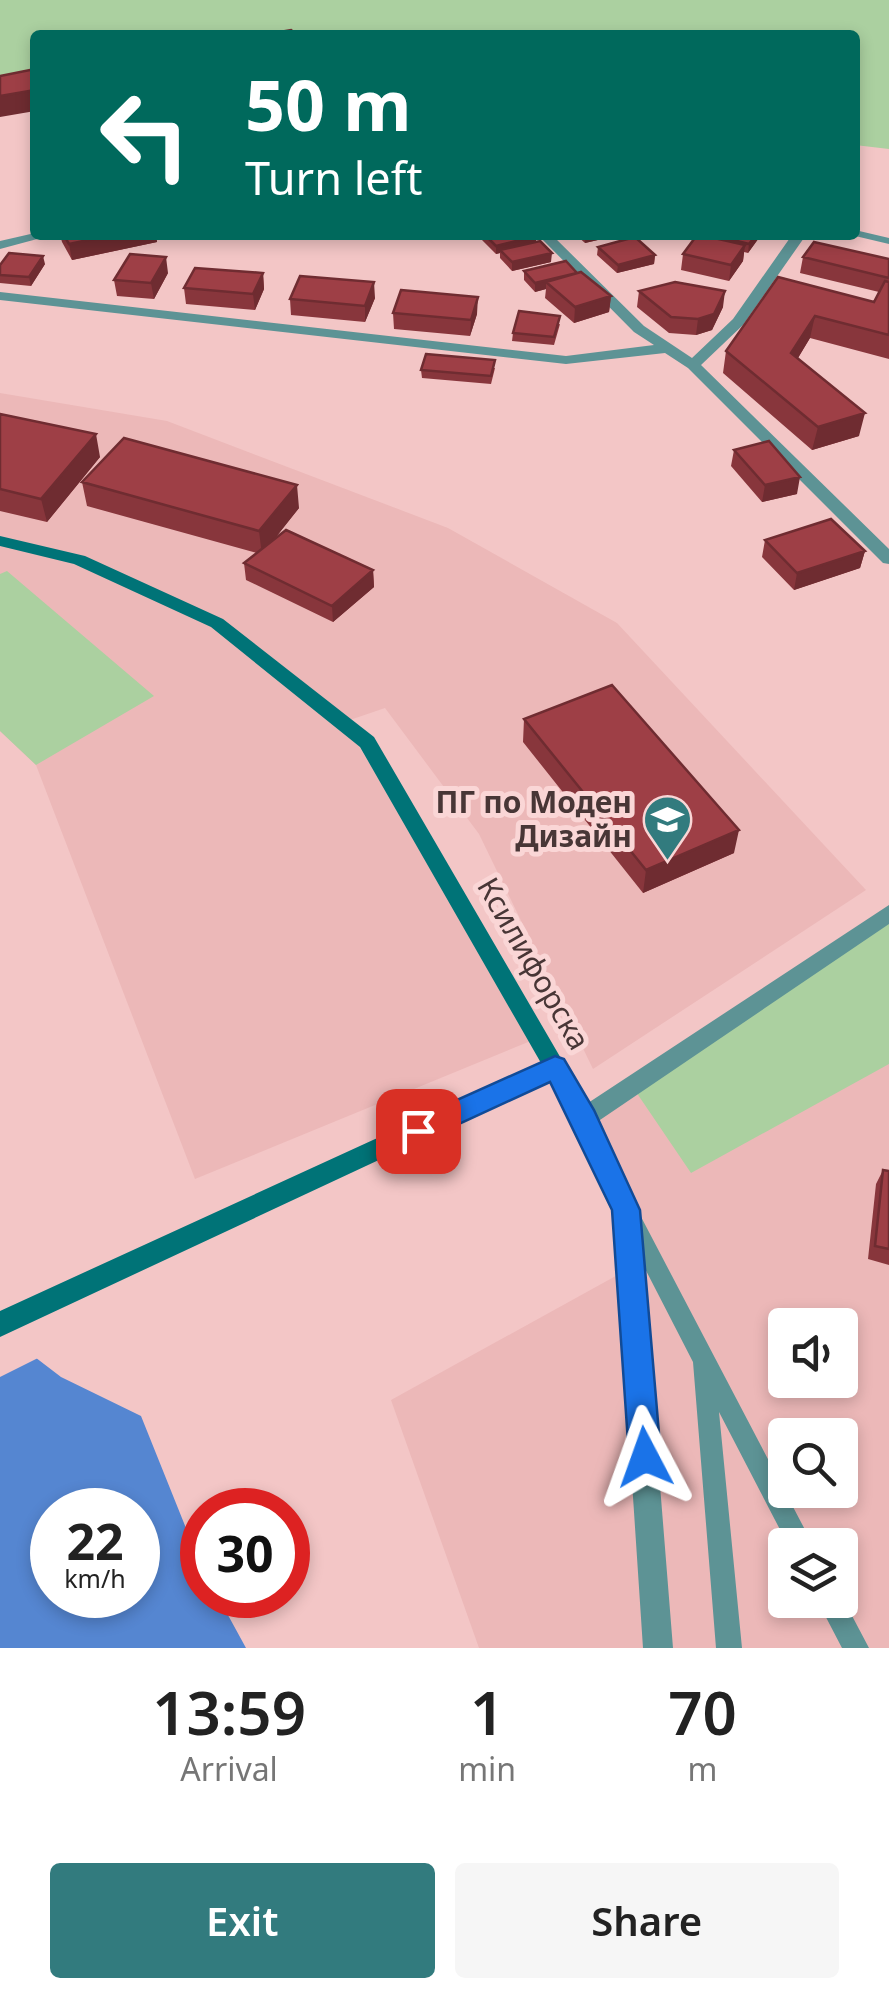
<!DOCTYPE html>
<html lang="en">
<head>
<meta charset="utf-8">
<style>
  body { margin:0; font-family:"Noto Sans",sans-serif; background:#f6f6f6; color:#222; height:100vh; display:flex; flex-direction:column; font-size:38px; white-space:nowrap }
  * { box-sizing:border-box; margin:0 }
  p { font-size:32px; color:#767676 }
  .icon { flex:none; width:55px; height:55px; fill:none; stroke:currentColor; stroke-width:2; stroke-linecap:round; stroke-linejoin:round }
  .map { position:relative; height:1648px; overflow:hidden }
  .details { display:flex; flex-direction:column; background:#fff; flex:1 }
  .details>* { flex:none }
  .guide { position:absolute; left:30px; top:30px; width:830px; height:210px; border-radius:10px; box-shadow:0 5px 15px #0003; background:#00695c; color:#fff; overflow:hidden }
  .tools { position:absolute; left:768px; top:1308px; display:grid; gap:20px }
  .tools a { display:grid; place-items:center; width:90px; height:90px; border-radius:10px; background:#fff; box-shadow:0 5px 15px #0003; font-size:50px }
  .speed { position:absolute; left:30px; top:1488px; display:flex; gap:20px; font-size:50px; font-weight:700; text-align:center }
  .speed>* { display:grid; place-content:center; width:130px; height:130px; border-radius:50%; background:#fff; box-shadow:0 5px 15px #0003; line-height:1 }
  .speed small { font-size:25px; font-weight:400 }
  .speed .limit { border:15px solid #d22; background:#fff; color:#111 }
  .pin { position:absolute; display:grid; place-items:center; width:85px; height:85px; color:#fff; margin:-42px; border-radius:20px; box-shadow:0 5px 15px #0006 }
  .me { position:absolute; width:110px; margin:-55px; rotate:356deg; stroke-linejoin:round; filter:drop-shadow(0 0 8px #0008) }
  .turn { display:flex; align-items:center; gap:35px; height:210px; padding:0 50px; font-size:45px }
  .turn .icon { width:130px; height:130px; stroke-width:2.5 }
  .turn b { display:block; font-size:70px; line-height:85px }
  .eta { display:flex; justify-content:space-evenly; align-items:center; height:170px; text-align:center }
  .eta b { font-size:60px; font-weight:600; line-height:70px }
  .action { display:flex; gap:20px; margin-top:auto; padding:20px 50px }
  .action a { flex:1; height:115px; border-radius:10px; background:#327b7e; color:#fff; font-size:40px; font-weight:600; line-height:115px; text-align:center }
  .action a+a { background:#f6f6f6; color:#222 }
  .map>svg:first-child { display:block }
</style>
</head>
<body>
<div class="map">
<svg width="889" height="1648" viewBox="0 0 889 1648">
  <rect width="100%" height="100%" fill="#f3c6c6"/>
  <path fill="#ecb8b8" fill-rule="evenodd" d="M0 393 167 421 448 528 617 623 866 890 593 1069 479 834 385 708 344 722 538 1038 195 1179 36 765 0 731Z
    M889 1064V1648H479L391 1400 632 1267 626 1210 584 1118 632 1086ZM785 1325H840V1380H785ZM785 1435H840V1490H785ZM785 1545H840V1600H785Z"/>
  <path fill="#abd0a0" d="M0 0H889V149L855 145V35H35V76L0 81Z
    M7 571 154 696 36 765 0 731V574Z
    M889 913V1064L691 1173 632 1086Z"/>
  <path fill="#5586d1" fill-rule="evenodd" d="M0 1284 27 1351 61 1377 141 1416 202 1568V1595H217L246 1648H0ZM52 1510H138V1595H52Z"/>
  <path fill="#f3c6c6" d="M0 1279 31 1347 42 1356 0 1377Z"/>
  <g fill="none" stroke-linecap="round" stroke-linejoin="round">
    <path fill="#5d9395" fill-rule="evenodd" d="M855 230 889 238V244L851 235H855Z
      M631 1210 639 1213 813 1545H788L719 1412 742 1648H716L693 1362 620 1220 623 1213Z
      M840 1593 869 1648H842L817 1600H840Z"/>
    <path fill="#5d9395" fill-rule="evenodd" d="M35 233 52 235 0 249V241Z
      M538 235H552L644 326 692 358 733 319 792 235H806L743 325 701 365 889 549V564L883 563 688 368 665 353 566 364 0 300V292L566 356 654 345 634 332Z
      M889 905V924L597 1122 638 1210 673 1648H643L614 1210 575 1124 544 1067 547 1060 555 1057 563 1060 588 1103Z"/>
    <path fill="#007377" fill-rule="evenodd" d="M0 536 85 556 223 619 374 737 566 1067 563 1074 0 1337V1311L541 1063 360 747 211 627 74 564 0 546Z"/>
  </g>
  <path fill="#88363c" d="M60 235H156L157 242 72 260 62 242Z
    M482 235H535L536 242 551 262 512 271 500 258V253L496 254 482 240Z
    M576 235H619L585 243Z
    M761 235 748 253 744 252 743 261 729 281 681 270 683 254 712 238 713 236Z
    M598 247 655 255 654 264 617 273 597 255Z
    M803 257 889 259V359L810 338 798 358 859 436 812 450 723 373 726 351 778 277 874 302 879 292 800 273Z
    M45 264 31 286 0 283V265Z
    M524 271 577 273 611 296 609 312 574 323 545 298 546 289 535 292 524 280Z
    M168 273 154 299 117 296 114 280Z
    M263 273 264 289 255 310 186 304 184 288Z
    M639 291 723 307 712 330 696 335 669 333 637 307Z
    M375 298 365 322 291 315 290 299Z
    M393 313 477 314 470 336 394 329Z
    M560 324 554 345 512 341 513 333Z
    M495 368 491 384 422 378 421 370Z
    M0 414 100 457 47 522 0 511Z
    M734 450 797 494 762 502 731 466Z
    M82 482 299 508 273 540 373 570 374 587 333 622 246 580 244 563 257 553 87 506Z
    M765 540 865 551 860 568 794 590 762 557Z
    M524 719 734 853 643 893 523 742Z
    M883 1170 889 1171V1265L868 1259 876 1184Z"/>
  <path fill="#6f2c31" d="M35 90V111L0 117V96Z
    M112 235H156L157 242 72 260 69 244Z
    M586 235H619L585 243Z
    M756 235H761L748 253 749 244Z
    M536 236V245L500 250V253L496 254V246Z
    M745 245 743 261 729 281 731 265Z
    M552 253 551 262 512 271V262Z
    M655 255 654 264 617 273 618 265Z
    M43 256 45 264 31 286 29 277Z
    M166 257 168 273 154 299 151 283Z
    M263 273 264 289 255 310 253 294Z
    M577 273 546 282V289L535 292V283Z
    M374 282 375 298 365 322V306Z
    M725 291 723 307 712 330 696 335 698 319Z
    M611 296 609 312 574 323 575 307Z
    M478 297 477 314 470 336 471 320Z
    M815 316 810 338 787 376 791 353Z
    M865 413 859 436 812 450 818 427Z
    M96 434 100 457 47 522 41 499Z
    M800 477 797 494 762 502 765 485Z
    M297 485 299 508 262 555 259 531Z
    M865 551 860 568 794 590 797 573Z
    M373 570 374 587 333 622 332 606Z
    M739 830 734 853 643 893 646 870Z"/>
  <path fill="#9e3f46" stroke="#6f2c31" stroke-width="2.5" d="M291 30 297 35H262Z
    M35 69V90L0 96V76Z
    M64 235H112L69 244Z
    M485 235H535L536 236 496 246Z
    M697 235H701L745 245 731 265 683 254Z
    M713 235H756L749 244Z
    M635 237 655 255 618 265 598 247Z
    M540 241 552 253 512 262 500 250Z
    M814 242 889 259V278L803 257Z
    M9 253 43 256 29 277 0 275V265Z
    M130 254 166 257 151 283 114 280Z
    M566 261 577 273 535 283 524 271Z
    M195 268 263 273 253 294 184 288Z
    M581 272 611 296 575 307 546 282Z
    M300 276 374 282 365 306 290 299Z
    M778 277 874 302 885 281 889 282V335L815 316 791 353 865 413 818 427 726 351Z
    M675 282 725 291 714 314 698 319 671 317 639 291Z
    M401 290 478 297 471 320 393 313Z
    M519 311 560 316 554 337 513 333Z
    M426 354 495 360 491 376 421 370Z
    M0 414 96 434 41 499 0 489Z
    M124 438 297 485 259 531 82 482Z
    M769 441 800 477 765 485 734 450Z
    M831 519 865 551 797 573 765 540Z
    M286 530 373 570 332 606 244 563Z
    M612 685 739 830 646 870 524 719Z
    M883 1170 889 1171V1249L875 1246Z"/>
  <path fill="#1a73e8" stroke="#114b97" stroke-width="2.5" d="M555 1056 564 1059 594 1110 640 1210 661 1457 656 1468 645 1473 634 1468 629 1457 612 1210 550 1082 418 1143 408 1139 404 1131 408 1122Z"/>
  <defs>
    <symbol id="school-pin" viewBox="-11 -11 22 30"><path d="M0 17L-7.5 6A9.5 9.5 0 1 1 7.5 6Z" fill="#327b7e" stroke="#fad6d6"/><path d="M0-5L7-2L0 1L-7-2ZM-4 1L0 2.5L4 1V4Q0 6-4 4Z" fill="#fff"/></symbol>
  </defs>
  <g fill-rule="evenodd">
    <use href="#school-pin" x="640" y="792" width="55" height="75"/>
  </g>
  <g text-anchor="middle" stroke-width="10" stroke-linejoin="round" paint-order="stroke">
    <g font-size="30" font-weight="bold" fill="#483636" stroke="#fad6d6" text-anchor="end">
      <text x="632" y="813">ПГ по Моден<tspan x="632" dy="34">Дизайн</tspan></text>
    </g>
    <g font-size="30" fill="#483636" stroke="#fad6d6">
      <text transform="translate(533 964) rotate(60)" y="10">Ксилифорска</text>
    </g>
  </g>
</svg>
<div class="tools">
<a><svg class="icon" aria-label="sound" viewBox="0 0 24 24"><path d="M4 9h4l5-4v14l-5-4H4zM17 9q2 3 0 6"/></svg></a>
<a><svg class="icon" aria-label="search" viewBox="0 0 24 24"><circle cx="10" cy="10" r="6"/><path d="M15 15l6 6"/></svg></a>
<a><svg class="icon" aria-label="layers" viewBox="0 0 24 24"><path d="M12 4l9 5-9 5-9-5zM3 14l9 5 9-5"/></svg></a>
</div>
<div class="speed"><div>22<small>km/h</small></div><div class="limit">30</div></div>
<div class="pin" style="left:418px;top:1131px;background:#d93025"><svg class="icon" aria-label="arrive" viewBox="0 0 24 24"><path d="M6 21V4h12l-3 4 3 4H6"/></svg></div>
<svg class="me" style="left:645px;top:1457px" viewBox="-20 -20 40 40"><path d="M0-17L14 15 0 8-14 15z" fill="#1a73e8" stroke="#fff" stroke-width="4"/></svg>
<div class="guide">
<div class="turn"><svg class="icon" aria-label="left" viewBox="0 0 24 24"><path d="M17 20v-9H6M10 6l-5 5 5 5"/></svg><div><b>50 m</b>Turn left</div></div>
</div>
</div>
<section class="details">
<div class="eta">
<div><b>13:59</b><p>Arrival</p></div>
<div><b>1</b><p>min</p></div>
<div><b>70</b><p>m</p></div>
</div>
<div class="action"><a>Exit</a><a>Share</a></div>
</section>
</body>
</html>
